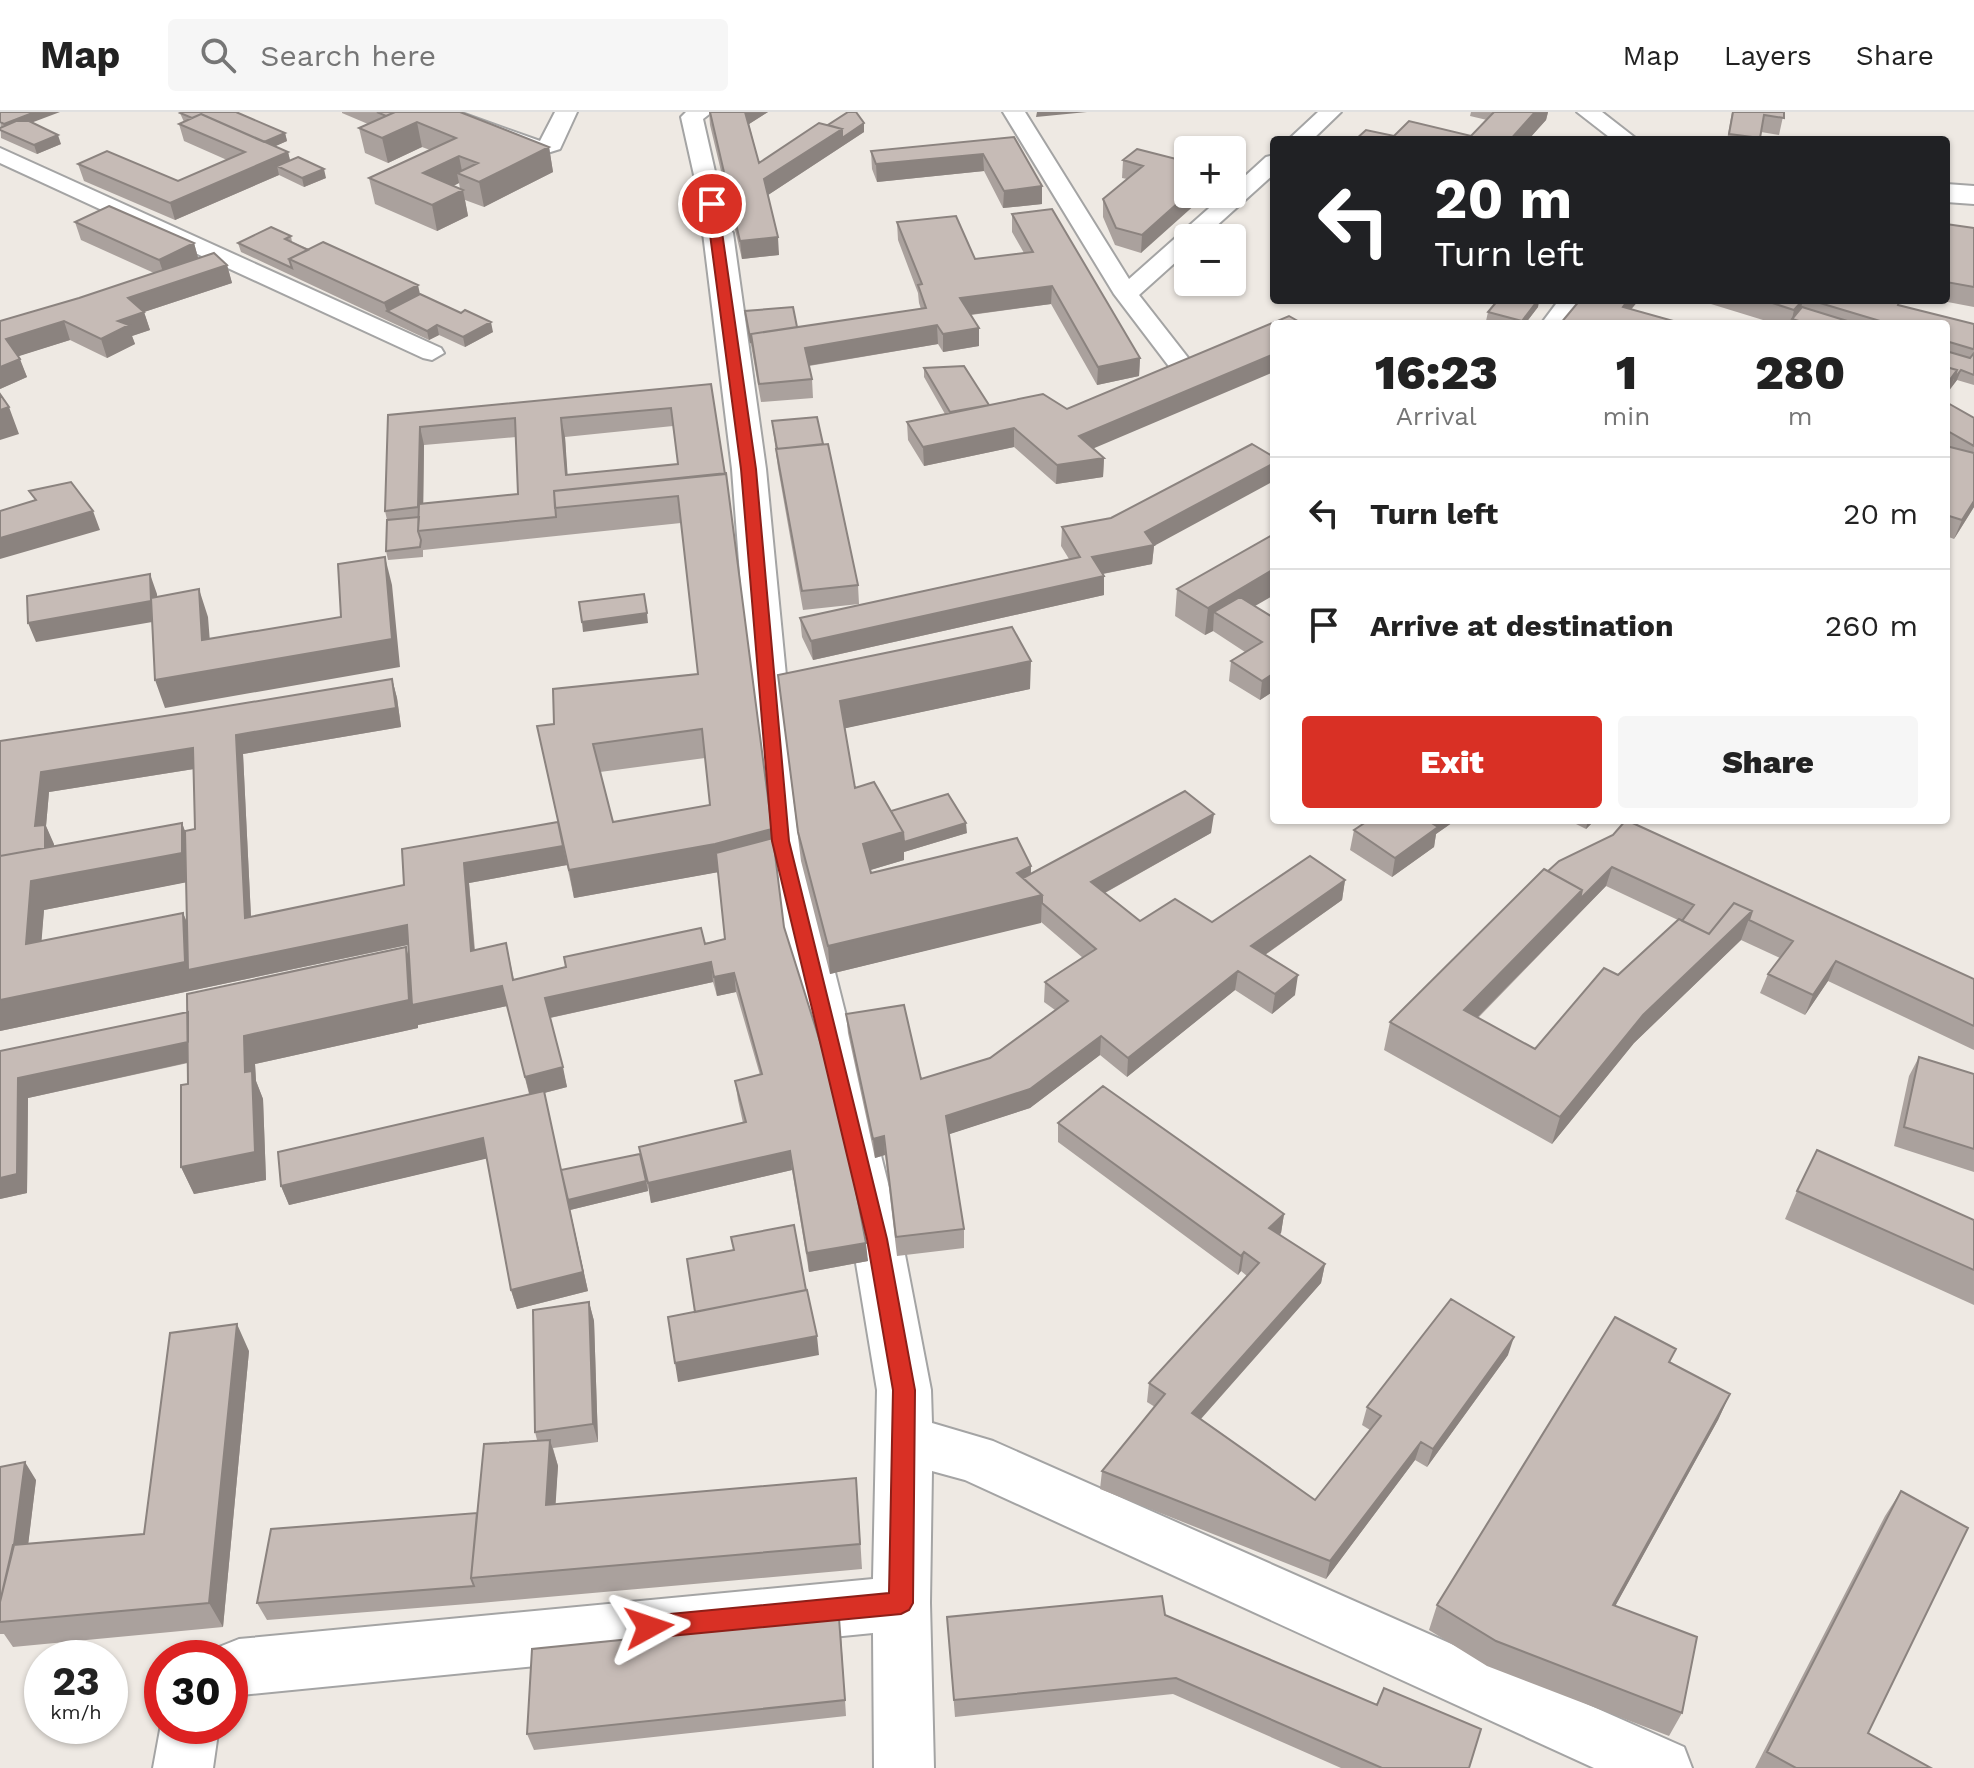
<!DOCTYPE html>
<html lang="en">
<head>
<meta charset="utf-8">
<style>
  body { margin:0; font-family:"Work Sans",sans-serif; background:#f6f6f6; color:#222; height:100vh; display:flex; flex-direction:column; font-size:30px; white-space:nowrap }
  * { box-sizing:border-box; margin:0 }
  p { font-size:26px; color:#767676 }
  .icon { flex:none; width:44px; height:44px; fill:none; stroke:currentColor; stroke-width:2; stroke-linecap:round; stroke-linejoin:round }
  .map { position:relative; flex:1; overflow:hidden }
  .side { position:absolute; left:1270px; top:208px; width:680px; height:504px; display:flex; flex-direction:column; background:#fff; border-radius:8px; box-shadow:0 2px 6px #0004 }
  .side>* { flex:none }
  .top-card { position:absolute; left:1270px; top:24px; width:680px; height:168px; border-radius:8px; box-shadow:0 2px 6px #0004; background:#202124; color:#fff; overflow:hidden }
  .tools { position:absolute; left:1174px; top:24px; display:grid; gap:16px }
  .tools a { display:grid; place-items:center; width:72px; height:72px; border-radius:8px; background:#fff; box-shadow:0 2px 6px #0004; font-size:40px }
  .speed { position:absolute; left:24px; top:1528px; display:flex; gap:16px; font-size:40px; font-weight:700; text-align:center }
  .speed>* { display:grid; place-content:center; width:104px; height:104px; border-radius:50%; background:#fff; box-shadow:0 2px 6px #0004; line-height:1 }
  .speed small { font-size:20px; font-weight:400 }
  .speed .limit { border:12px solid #d22; background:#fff; color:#111 }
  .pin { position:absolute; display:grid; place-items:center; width:68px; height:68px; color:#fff; margin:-34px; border:4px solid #fff; border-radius:50%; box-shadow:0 2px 8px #0007 }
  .me { position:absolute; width:88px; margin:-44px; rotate:85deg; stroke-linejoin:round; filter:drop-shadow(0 0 6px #0008) }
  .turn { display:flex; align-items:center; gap:28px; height:168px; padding:0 32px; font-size:36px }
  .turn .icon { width:104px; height:104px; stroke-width:2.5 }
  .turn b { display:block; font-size:56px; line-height:68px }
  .eta { display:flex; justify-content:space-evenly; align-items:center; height:136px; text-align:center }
  .eta b { font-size:48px; font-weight:800; line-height:56px }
  .action { display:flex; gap:16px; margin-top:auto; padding:16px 32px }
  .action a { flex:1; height:92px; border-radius:8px; background:#d93025; color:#fff; font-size:32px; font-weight:800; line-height:92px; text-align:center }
  .action a+a { background:#f6f6f6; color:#222 }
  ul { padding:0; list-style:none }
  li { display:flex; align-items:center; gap:24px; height:112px; padding:0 32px; border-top:2px solid #e0e0e0 }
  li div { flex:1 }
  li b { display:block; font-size:30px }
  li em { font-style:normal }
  header { display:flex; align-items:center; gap:48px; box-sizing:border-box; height:112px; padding:0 40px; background:#fff; border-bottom:2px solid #e0e0e0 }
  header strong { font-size:38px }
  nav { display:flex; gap:44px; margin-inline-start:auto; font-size:28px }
  .search { width:560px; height:72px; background:#f6f6f6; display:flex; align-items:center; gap:20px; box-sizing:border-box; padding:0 28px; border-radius:8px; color:#767676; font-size:30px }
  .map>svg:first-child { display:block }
</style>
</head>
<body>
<header>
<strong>Map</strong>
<div class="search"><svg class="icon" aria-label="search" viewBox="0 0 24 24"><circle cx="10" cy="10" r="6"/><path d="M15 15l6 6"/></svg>Search here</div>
<nav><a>Map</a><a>Layers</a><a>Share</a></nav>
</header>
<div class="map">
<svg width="1974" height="1656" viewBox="0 0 1974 1656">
  <rect width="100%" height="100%" fill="#eee9e3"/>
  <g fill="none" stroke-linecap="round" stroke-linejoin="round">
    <defs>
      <path id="lane" d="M428 0H459L540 29 555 0H577L560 37 541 43 432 4Z
        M686 0H712L703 7 729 121 726 126 718 128 707 121 681 5Z
        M1003 0H1025L1129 167 1225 82H1232V76L1266 45 1274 43V62L1203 126H1188V139L1139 183 1196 256 1192 261H1174L1114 182Z
        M1318 0H1341L1312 28H1288Z
        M1577 0H1602L1638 28H1613Z
        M0 36 441 236 444 241 432 248 423 246 0 51Z"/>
      <path id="street" d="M1946 72 1974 74V92L1946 90Z
        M718 112 728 115 733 121 766 357 802 729 902 1127 931 1278 932 1311 993 1329 1684 1635 1692 1656H1594L965 1368 932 1359 930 1491 934 1656H874L873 1521 241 1583 230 1587V1546H206L209 1539 239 1527 873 1467 877 1278 852 1127 760 729 732 357 703 121 708 115Z
        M1559 188H1590L1573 212H1541Z
        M162 1607V1614H219L213 1656H153Z"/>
    </defs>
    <use href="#lane" stroke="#a4a4a4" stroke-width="4"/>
    <use href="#street" stroke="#a4a4a4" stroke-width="4"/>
    <use href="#lane" fill="#fff" fill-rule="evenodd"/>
    <use href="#street" fill="#fff" fill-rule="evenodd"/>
  </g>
  <path fill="#aaa19d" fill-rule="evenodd" d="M0 0 32 11 61 32 37 42 1 26Z
    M237 0 285 21 287 29 275 34 288 40 290 48 326 66 304 75 279 63 175 108 84 69 78 52 178 69 227 48 184 29 179 12 184 10 180 1Z
    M342 0H460L549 35 553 60 484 95 465 88 468 104 437 119 375 92 369 66 430 38 422 35 388 51 365 41 359 16 368 12 342 1ZM459 71 460 77 453 74Z
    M709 0H768L749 12 759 51 828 13 864 11V20L768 83 779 143 742 147 710 13Z
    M1471 0H1548L1546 8 1528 28H1355L1394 24H1471L1487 8 1470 4Z
    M1732 0H1784L1779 23 1761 20 1760 28H1727Z
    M1014 25 1042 92 1003 96 984 59 877 70 872 57 871 39Z
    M1123 48 1188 50 1141 141 1115 133 1103 105V87L1127 67 1122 66Z
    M1012 102 1140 246 1139 264 1097 273 1051 192 971 203 979 234 943 240 938 232 809 254 812 267 813 286 761 290 745 199 797 215 921 197 919 191 918 181 898 128 897 110 975 147 1024 141 1012 120Z
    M75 110 194 131 198 146 227 153 232 171 144 200 150 218 132 224 135 232 107 246 70 228 18 244 27 265 0 277V209L79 186 154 161 81 128Z
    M1946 112 1974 116V195L1937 188H1946Z
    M291 124 292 130 420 182 493 220 465 235 439 223 429 228 241 140 238 131Z
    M1498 188H1539L1538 195 1525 212H1497L1486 209 1488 200Z
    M1698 188H1900L1898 193 1974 212V273L1957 268 1946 283V212H1776Z
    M924 256 989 293 1093 337 1104 346 1103 365 1056 372 1014 335 924 354 908 328 907 310 945 302 924 265Z
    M711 272 772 717 784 815 868 1149 809 1160 792 1058 651 1091 648 1075V1079L570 1098 588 1179 517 1197 511 1178 487 1046 289 1093 281 1074 529 982 507 894 418 913V916L255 952 256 969 263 987 266 1068 194 1082 181 1055 188 972V951L28 986 27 1081 0 1087V939L188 900 409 844 408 833 0 919V629L191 600 392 567 397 586 401 615 243 642 251 805 404 773 558 710 554 612 698 562 681 411 423 438V445L388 448 386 439 387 408 385 399 388 303ZM673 314 678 352 567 363 565 325ZM516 325 518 382 423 392 424 333ZM705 646 710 693 613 710 600 660ZM194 657 195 717 185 719 182 711 54 734 46 714 49 680ZM565 744 574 786 718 760 725 827 514 868 506 831 475 838 469 771 567 753ZM186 770 187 810 183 801 41 829 44 798ZM713 870 717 884 736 880 760 963 735 969 738 988 743 1011 640 1042 561 1058 544 981 567 975 550 906Z
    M1946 290 1974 306V395L1954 427 1946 424Z
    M772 309 823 332 858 473 859 492 803 498 778 356Z
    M1062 415 1154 434 1152 452 1103 462 1104 464V483L813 548 802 525 800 506 1069 447 1061 434Z
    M1177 477 1255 494 1274 506V579L1260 588 1229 569 1231 549 1245 540 1213 519 1205 523 1175 504Z
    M778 563 1030 577 845 616 855 676 891 699 967 721 904 740V748L870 758 871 761 1031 754V762L1211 721 1105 781 1140 809 1212 810 1345 768 1342 788 1265 843 1295 883 1272 902 1235 878 1127 965 1100 943 1030 996 949 1022 964 1117V1136L897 1144 885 1043 875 1046 848 921 846 902 921 967 990 946 1055 898 1044 890 1045 870 1083 846 1041 810 830 862 801 749Z
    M1456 708 1436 722 1434 735 1392 765 1350 738 1354 718Z
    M1568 708H1595L1586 717Z
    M1613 723 1974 867V938L1828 869 1805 903 1760 881 1768 862 1780 846 1741 828 1634 931 1552 1032 1384 938 1390 910 1548 759ZM1606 774 1678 808 1535 937 1478 906Z
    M1919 945 1974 962V1060L1894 1034 1909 964Z
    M1058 1011 1284 1102 1281 1121 1279 1123 1325 1152 1321 1171 1201 1307 1315 1388 1370 1318 1362 1313 1367 1295 1508 1243 1427 1355 1415 1348 1326 1467 1100 1377 1102 1359 1155 1295 1147 1290 1149 1271 1247 1164 1241 1159 1238 1163 1058 1030Z
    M1797 1079 1974 1108V1193L1785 1107Z
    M589 1190 594 1209 598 1330 553 1336 558 1354 555 1392H858L862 1457 480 1491 267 1508 257 1491 477 1401 537 1328 535 1320Z
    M249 1239 223 1515 13 1535 4 1522H0V1355L36 1368 28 1432 144 1422Z
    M1670 1251 1730 1282 1718 1308 1615 1494 1682 1601 1669 1624 1487 1554 1429 1518 1437 1493Z
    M1901 1379 1868 1621 1931 1656H1755L1885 1404Z
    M1165 1503 1469 1656H1341L1173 1582 955 1605 947 1505Z
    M841 1523 846 1604 534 1638 527 1622Z"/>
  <path fill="#8b837f" d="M35 0H60L7 20 4 12Z
    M745 0H768L746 14Z
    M1037 0H1087L1036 5Z
    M1535 0H1548L1546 8 1528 28H1510Z
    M417 10 422 35 388 51 382 26Z
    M864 11V20L765 85 764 67 842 17Z
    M285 21 287 29 258 42 256 33Z
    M58 23 61 32 37 42 34 33Z
    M549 35 553 60 484 95 479 70Z
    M288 40 292 57 277 54 279 63 175 108 170 91Z
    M983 42 984 59 877 70 876 52Z
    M459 44 463 64 457 61 459 71 428 87 423 61Z
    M324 57 326 66 304 75 302 66Z
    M1042 74V92L1003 96 1004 79Z
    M463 78 468 104 437 119 432 93Z
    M1188 82H1207L1141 141 1142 123Z
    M778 125 779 143 742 147 740 129Z
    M194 131 199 149 165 166 159 148Z
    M227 153 232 171 144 200 150 218 132 224 135 232 107 246 101 227 118 209 128 186Z
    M418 173 422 191 387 199 384 191Z
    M1052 174 1051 192 960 204V186Z
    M1538 188H1539L1538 195 1525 212H1522V209Z
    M1628 188H1639L1619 212 1623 195Z
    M1803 188 1799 204 1792 207 1794 198Z
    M64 209 70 228 13 246 6 227Z
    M491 210 493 220 465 235 463 225Z
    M437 213 439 223 429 228 427 219Z
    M937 213 938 232 806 254 805 236Z
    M979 216V234L943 240V222Z
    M1274 242V260L1078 343 1079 324Z
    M1140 246 1139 264 1097 273 1098 255Z
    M20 247 27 265 0 277V255Z
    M1957 258 1950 277 1946 283V273Z
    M1961 258 1957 268 1950 277 1954 267Z
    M9 295 19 322 0 328V298Z
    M561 306 565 325 569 382 566 363Z
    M420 315 424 333 423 412 418 395Z
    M1014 316V335L924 354 923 335Z
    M1104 346 1103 365 1056 372 1057 353Z
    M1274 351V369L1154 434 1152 452 1091 464 1092 445 1145 420Z
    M1974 389V395L1954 427 1962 408Z
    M93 399 100 418 0 447V426Z
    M385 445 392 473 400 555 165 596 155 568 392 527Z
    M1274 457V483L1229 509 1214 500 1213 519 1205 523 1208 496Z
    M150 462 157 482 158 509 36 530 28 511Z
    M1104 464V483L813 548 811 529Z
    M199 477 208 505 212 556 202 528Z
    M647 501 648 511 583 520 582 510Z
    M1031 549 1030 577 842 617 840 589Z
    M1274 561V579L1260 588 1262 569Z
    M392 567 397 586 401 615 243 642 252 826 245 806 236 623Z
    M193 636 200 656 49 680 46 714 54 732 53 765 0 775 35 714 41 660Z
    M1214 702 1211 721 1090 789 1091 770Z
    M1433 708H1456L1436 722 1434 735 1392 765 1395 746Z
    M1588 708H1595L1586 717Z
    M182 711 192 739 193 769 44 798 39 861 26 832 31 769Z
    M966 711 967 721 904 740V748L864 760 863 732 903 720Z
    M772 717 775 745 719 760 574 786 569 758Z
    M563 734 567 753 469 771 476 859 471 839 464 751Z
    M1031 754 1030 781 1017 761Z
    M1612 755 1606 774 1457 926 1464 898 1582 778Z
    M1345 768 1342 788 1249 854 1251 834Z
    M1042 783 1041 811 830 862 828 834Z
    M1752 799 1741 828 1634 931 1552 1032 1560 1005 1643 903Z
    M183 801 194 829 407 813 412 832 0 919V888Z
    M406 835 414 863 502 874 507 894 418 913V916L255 952 256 969 263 987 266 1068 194 1082 181 1055 245 960 244 924Z
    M1836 849 1828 869 1805 903 1813 883Z
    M711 850 713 870 549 906 545 886Z
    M1238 859 1235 878 1127 965 1128 946Z
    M734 861 736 880 717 884 714 865Z
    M1298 863 1295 883 1272 902 1275 882Z
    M1101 924 1100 943 1030 996 947 1023 946 1004Z
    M191 929 199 948 28 986 27 1081 0 1087V1066L18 966Z
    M563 955 567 975 544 981 568 1088 646 1069 648 1079 570 1098 588 1179 517 1197 511 1178 530 984 525 965Z
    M884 1024 885 1043 875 1046 873 1027Z
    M483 1026 489 1046 289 1093 281 1074Z
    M790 1039 792 1058 651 1091 648 1071Z
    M1284 1102 1281 1121 1266 1135 1269 1116Z
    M866 1131 868 1149 809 1160 807 1141Z
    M1244 1140 1241 1159 1238 1163 1241 1144Z
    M1325 1152 1321 1171 1190 1319 1192 1301Z
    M589 1190 594 1209 598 1330 593 1312Z
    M237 1212 249 1239 223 1515 209 1491Z
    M817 1224 819 1243 678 1270 675 1251Z
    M1514 1225 1508 1243 1427 1355 1433 1337Z
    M1730 1282 1718 1308 1602 1518 1613 1493Z
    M550 1328 558 1354 554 1418 546 1393Z
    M1421 1330 1415 1348 1326 1467 1330 1449Z
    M25 1350 36 1368 19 1508 5 1502Z"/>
  <path fill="#c6bbb6" stroke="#8b837f" stroke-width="2" fill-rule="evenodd" d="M0 0H35L4 12 0 10Z
    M182 0H236L285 21 264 30 201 2 192 6 180 1Z
    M377 0H395L386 4Z
    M395 0H460L549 35 479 70 457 61 478 51 459 44 423 61 463 78 432 93 369 66 456 26 417 10 382 26 359 16Z
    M710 0H745L759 51 819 11 842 17 764 67 778 125 740 129Z
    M848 0H856L864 11 842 26V17L828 13Z
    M1494 0H1535L1510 28H1355L1366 18 1394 24 1409 9 1471 24Z
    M1733 0H1784V6L1764 3 1760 26 1729 22Z
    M201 2 288 40 170 91 78 52 107 39 178 69 245 40 179 12Z
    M16 9H29L58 23 34 33 0 18V16Z
    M1014 25 1042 74 1004 79 983 42 876 52 871 39Z
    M1137 37 1188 50V82L1142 123 1116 116 1103 87 1143 54 1123 48Z
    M298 45 324 57 302 66 277 54Z
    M109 94 194 131 159 148 75 110Z
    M1052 97 1140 246 1098 255 1052 174 960 186 979 216 943 222 937 213 805 236 812 267 759 272 751 222 926 196 918 173 922 172 897 110 956 104 975 147 1033 140 1012 102Z
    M1946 112 1974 116V175L1946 170Z
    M271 115 291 124 285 127 308 138 289 147 292 156 238 131Z
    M323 130 418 173 384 191 289 147Z
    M214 141 227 153 128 186 144 200 118 209 129 213 101 227 64 209 6 227 20 247 0 255V209L79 186Z
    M420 182 461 201 465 198 491 210 463 225 437 213 427 219 387 199Z
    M1498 188H1538L1522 209 1488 200Z
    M1580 188H1628L1623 195 1684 212H1560Z
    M1763 188H1803L1794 198Z
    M1810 188H1900L1898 193 1974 212V236L1973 237 1946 229V212H1890Z
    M793 195 797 215 751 222V231L745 199Z
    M1802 195 1857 212H1809L1792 207Z
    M1289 204 1303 212H1274V242L1079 324 1104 346 1057 353 1014 316 923 335 907 310 1043 282 1067 297Z
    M1946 239 1970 246 1974 241V263L1961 258 1954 267 1957 258 1946 255Z
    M964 254 989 293 950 300 924 256Z
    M1946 255 1957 258 1946 273Z
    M711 272 725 362 554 379 556 405 418 419 419 392 518 382 515 306 420 315 418 395 385 399 388 303ZM671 296 678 352 566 363 561 306Z
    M0 282 9 295 0 298Z
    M1946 290 1974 306V334L1946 318Z
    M817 305 823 332 777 337 772 309Z
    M828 332 858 473 802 479 776 337Z
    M1252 332 1274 345V351L1145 420 1154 433 1092 445 1104 464 811 529 800 506 1080 445 1062 415 1111 406Z
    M1946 334 1974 341V389L1962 408 1946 403Z
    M726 361 772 717 715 732 569 758 537 614 554 612 553 577 698 562 678 384 555 396 554 379ZM702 617 710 693 613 710 593 632Z
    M71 370 93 399 0 426V399L36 388 29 379Z
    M419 405 418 419 421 428 420 435 386 439 387 408Z
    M1274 422V457L1208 496 1177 477Z
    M385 445 392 527 155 568 151 486 199 477 202 528 341 505 338 452Z
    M150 462 151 489 28 511 27 484Z
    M644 482 647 501 582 510 579 490Z
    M1240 485 1274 506V561L1262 569 1231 549 1262 530 1214 500Z
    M1012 515 1031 549 840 589 855 676 874 670 903 720 863 732 871 761 1017 726 1031 754 1017 761 1042 783 828 834 798 720 778 563Z
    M392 567 396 596 236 623 245 806 404 773 402 737 558 710 563 734 464 751 471 839 506 831 513 868 566 855 564 845 701 816 705 832 725 827 716 741 773 726 784 815 839 990 866 1131 807 1141 790 1039 648 1071 639 1035 746 1010 735 969 762 962 734 861 714 865 711 850 545 886 563 955 525 965 502 874 412 893 407 813 188 858 185 719 195 717 193 636 41 660 35 714 45 713V736L0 744V629L191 600Z
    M1185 679 1214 702 1091 770 1140 809 1175 787 1212 810 1310 744 1345 768 1251 834 1298 863 1275 882 1238 859 1128 946 1101 924 1030 977 946 1004 964 1117 896 1125 884 1024 873 1027 846 902 904 893 921 967 990 946 1068 889 1045 870 1096 837 1042 791V783L1023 766Z
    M948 682 966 711 904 730 903 720 891 699Z
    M1369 708H1433L1430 710 1438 715 1395 746 1354 718Z
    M1626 708 1974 867V914L1836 849 1813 883 1768 862 1793 829 1749 808 1752 799 1734 791 1709 822 1682 809 1694 793 1612 755 1580 787 1582 778 1548 759 1559 749 1613 723Z
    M182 711V741L31 769 26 832 183 801 185 850 0 888V744Z
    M1544 757 1582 778 1464 898 1535 937 1604 856 1618 863 1679 807 1709 822 1734 791 1752 799 1643 903 1560 1005 1390 910Z
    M406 835 409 888 244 924 245 960 252 959 255 1040 181 1055V973L188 972 187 882Z
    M188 900V930L18 966 17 1062 0 1066V939Z
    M1919 945 1974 962V1037L1904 1015Z
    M1103 974 1284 1102 1269 1116 1325 1152 1192 1301 1315 1388 1381 1304 1367 1295 1451 1187 1514 1225 1433 1337 1421 1330 1330 1449 1102 1359 1165 1282 1149 1271 1259 1151 1244 1140 1241 1144 1058 1011Z
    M544 979 583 1160 511 1178 483 1026 281 1074 278 1040Z
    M1817 1038 1974 1108V1158L1797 1079Z
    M640 1042 646 1069 568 1088 561 1058Z
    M794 1113 806 1178 695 1200 687 1147 734 1138 731 1125Z
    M807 1178 817 1224 675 1251 668 1205Z
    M589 1190 593 1312 535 1320 533 1198Z
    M1615 1205 1676 1237 1669 1250 1730 1282 1613 1493 1697 1525 1682 1601 1496 1529 1437 1493Z
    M237 1212 209 1491 0 1510V1490L13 1433 144 1422 170 1221Z
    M550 1328 546 1393 856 1366 860 1432 471 1466 484 1332Z
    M25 1350 14 1433 0 1490V1355Z
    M1901 1379 1968 1416 1868 1621 1931 1656H1796L1767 1640Z
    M477 1401 471 1466 474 1474 257 1491 271 1417Z
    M1162 1484 1165 1503 1377 1593 1384 1576 1481 1617 1469 1656H1382L1176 1566 954 1588 947 1505Z
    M839 1506 845 1588 527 1622 532 1537Z"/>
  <path fill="#d93025" stroke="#8d1f18" stroke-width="2" d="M712 88 718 92 756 357 789 729 887 1127 915 1278 913 1491 909 1498 901 1502 649 1526 640 1523 637 1515 640 1507 649 1504 889 1481 893 1278 867 1127 772 729 741 357 706 92Z"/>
</svg>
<div class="tools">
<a>+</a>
<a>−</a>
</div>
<div class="speed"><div>23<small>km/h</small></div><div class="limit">30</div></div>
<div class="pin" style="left:712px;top:92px;background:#d93025"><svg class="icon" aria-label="arrive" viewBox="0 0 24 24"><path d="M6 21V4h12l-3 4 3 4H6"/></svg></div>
<svg class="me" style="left:649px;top:1515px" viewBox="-20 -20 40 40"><path d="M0-17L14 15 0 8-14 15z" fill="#d93025" stroke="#fff" stroke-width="4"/></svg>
<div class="top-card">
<div class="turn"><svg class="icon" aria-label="left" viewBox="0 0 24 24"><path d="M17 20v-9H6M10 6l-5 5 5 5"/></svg><div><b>20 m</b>Turn left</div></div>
</div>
<section class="side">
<div class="eta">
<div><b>16:23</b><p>Arrival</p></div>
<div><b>1</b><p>min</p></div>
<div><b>280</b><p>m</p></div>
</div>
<ul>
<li><svg class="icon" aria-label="left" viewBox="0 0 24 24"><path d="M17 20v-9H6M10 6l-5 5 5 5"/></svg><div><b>Turn left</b></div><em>20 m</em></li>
<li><svg class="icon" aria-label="arrive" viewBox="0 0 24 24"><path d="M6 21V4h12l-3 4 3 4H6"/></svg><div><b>Arrive at destination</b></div><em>260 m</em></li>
</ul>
<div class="action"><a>Exit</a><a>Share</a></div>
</section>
</div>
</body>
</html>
